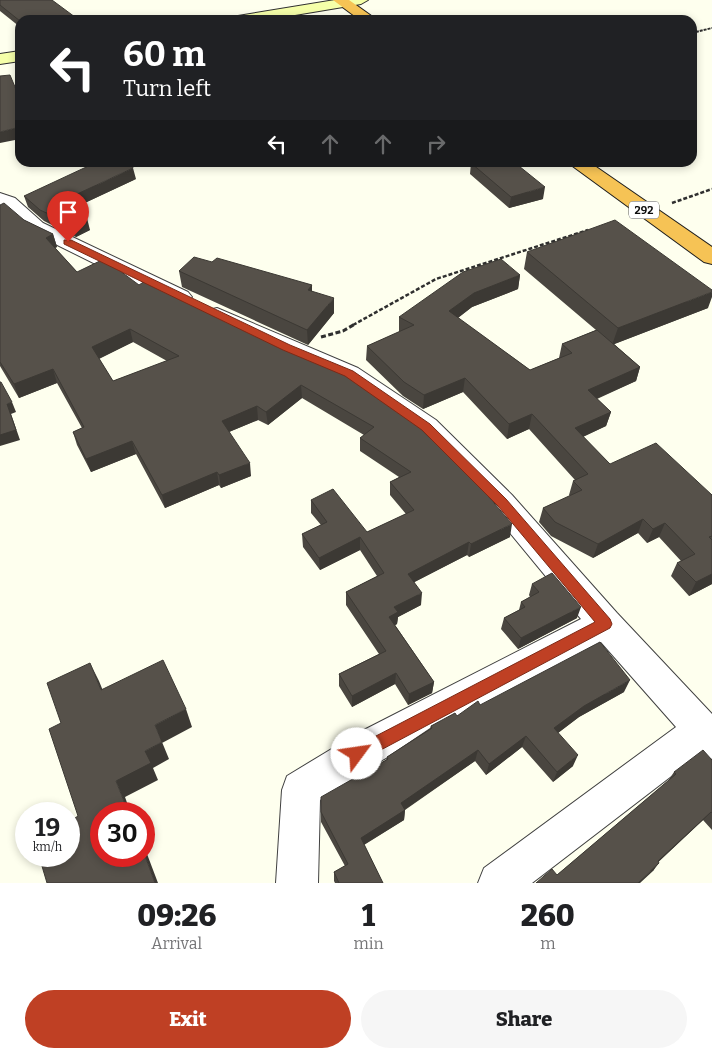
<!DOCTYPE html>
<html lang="en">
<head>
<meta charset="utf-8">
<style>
  body { margin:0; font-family:Bitter,serif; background:#f6f6f6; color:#202124; height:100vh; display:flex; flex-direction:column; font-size:19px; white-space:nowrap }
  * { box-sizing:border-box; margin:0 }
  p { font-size:16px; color:#757577 }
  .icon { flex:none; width:28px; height:28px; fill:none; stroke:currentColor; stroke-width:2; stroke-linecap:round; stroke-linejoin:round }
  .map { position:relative; height:883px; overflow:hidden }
  .side { display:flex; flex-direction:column; background:#fff; flex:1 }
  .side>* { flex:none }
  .banner { position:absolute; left:15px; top:15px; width:682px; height:152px; border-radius:15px; box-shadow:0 2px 8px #0003; background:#202124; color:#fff; overflow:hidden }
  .speed { position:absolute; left:15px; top:802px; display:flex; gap:10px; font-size:25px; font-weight:700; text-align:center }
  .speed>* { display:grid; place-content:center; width:65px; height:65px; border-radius:50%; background:#fff; box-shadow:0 2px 8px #0003; line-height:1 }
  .speed small { font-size:12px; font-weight:400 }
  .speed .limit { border:8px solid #d22; background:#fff; color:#111 }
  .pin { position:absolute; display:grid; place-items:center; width:42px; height:42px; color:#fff; margin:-51px -21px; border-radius:50% 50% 50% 0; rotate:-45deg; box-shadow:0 0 5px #0007 }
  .pin .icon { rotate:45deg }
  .me { position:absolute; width:55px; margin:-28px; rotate:59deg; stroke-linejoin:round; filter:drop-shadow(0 0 4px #0008) }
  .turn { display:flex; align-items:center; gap:18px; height:105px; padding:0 25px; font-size:22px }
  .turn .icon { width:65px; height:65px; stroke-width:2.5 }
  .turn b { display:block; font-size:35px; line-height:42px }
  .lanes { display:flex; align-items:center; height:48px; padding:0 25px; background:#0003; justify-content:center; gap:25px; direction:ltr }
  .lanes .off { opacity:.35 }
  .eta { display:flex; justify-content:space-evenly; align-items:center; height:85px; text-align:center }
  .eta b { font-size:30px; font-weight:800; line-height:35px }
  .cta { display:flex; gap:10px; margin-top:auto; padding:10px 25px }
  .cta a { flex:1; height:58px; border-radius:30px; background:#bf4024; color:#fff; font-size:20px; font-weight:800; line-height:58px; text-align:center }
  .cta a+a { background:#f6f6f6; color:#202124 }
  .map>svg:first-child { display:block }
</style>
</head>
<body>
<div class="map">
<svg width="712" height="883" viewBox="0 0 712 883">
  <rect width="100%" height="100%" fill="#feffee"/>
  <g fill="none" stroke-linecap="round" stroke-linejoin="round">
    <defs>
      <path id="street" d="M0 193 15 198 43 223 188 292 192 297 188 302 180 304 172 302 29 231 0 206Z
        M217 308 358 368 436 420 512 495 617 613 712 714V759L700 754 532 883H478L484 868 676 727 601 642 384 759 320 800 318 883H276L282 790 287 776 358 733 581 619 492 511 416 434 340 380 277 354 209 320 205 315 209 310Z"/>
      <path id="secondary" d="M335 0H368L361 4 265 20H231L233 17 238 16Z
        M20 51V61L0 64V54Z"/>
      <path id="highway" d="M333 0H349L377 20H360Z
        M567 162H589L712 247V264L704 262Z"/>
    </defs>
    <use href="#street" stroke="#404040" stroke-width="2"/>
    <use href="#secondary" stroke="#2f2f2f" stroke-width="2"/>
    <use href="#highway" stroke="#1e1e1e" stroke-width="2"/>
    <path stroke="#2f2f2f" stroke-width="2" stroke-dasharray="3 1" stroke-linecap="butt" d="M692 33 712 28"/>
    <path stroke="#2f2f2f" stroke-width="2.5" stroke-dasharray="4 2" stroke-linecap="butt" d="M672 203 712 189
      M353 325 436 279 588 230"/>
    <path stroke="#2f2f2f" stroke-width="3" stroke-dasharray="5 2.5" stroke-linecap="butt" d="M321 337 343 331 355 324"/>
    <use href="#street" fill="#fff" fill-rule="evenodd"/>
    <use href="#secondary" fill="#f5ffa9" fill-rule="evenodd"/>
    <use href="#highway" fill="#f6c355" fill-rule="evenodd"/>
  </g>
  <path fill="#4a4640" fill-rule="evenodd" d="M0 0 20 20V27L0 11Z
    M471 163 543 199 509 208 470 174Z
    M136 179 72 209 90 230 76 237 44 221 28 207 24 196Z
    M0 205 24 220 53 234 57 247 55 248 77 272 139 285 275 343 510 537 469 557 467 555 414 582 421 605 398 617 397 624 395 625 434 682 432 693 408 705 395 684 352 707 339 686V674L379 654 346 605V592L377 576 360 550 320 570 303 547 302 534 321 525 311 513V500L367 532 406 514 390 495V482L399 477 360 451V438L364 435 302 398 268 425 258 420 229 432 251 476 221 488 219 485 165 508 136 454 91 472 77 445 73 432 82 428 57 383 19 398 0 366ZM133 342 167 361 113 381 99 359Z
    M527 252 708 308 614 344 640 367 636 381 597 399 611 412 606 426 583 437 610 464 712 495V584L689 596 671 576 677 563 681 561 659 537 647 543 638 533 593 558 551 536 539 522 543 508 570 496 569 495 573 481 575 480 529 429 507 439 463 392 423 409 403 396 366 360 367 346 399 332V317L520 275 518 289 472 307 458 318 530 370 559 358 562 344 596 330 524 269Z
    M212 262 312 285V291L334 313 308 345 182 287 179 271Z
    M532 584 577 618 518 649 501 629 504 618 519 610 521 602 530 597 529 595Z
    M624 692 579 717 558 733 573 766 553 782 522 747 486 775 475 761 405 810 404 820 364 845 383 883H335L334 881V872L345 866 321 822V812L387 759V757L430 728 431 726 457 716 480 705Z
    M712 760V830L703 820 658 862 653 871 557 875 668 781 674 772Z"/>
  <path fill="#3c3934" d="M20 127V139L0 143V132Z
    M133 168 136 179 63 213 60 202Z
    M545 187 543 199 509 208 511 197Z
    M87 218 90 230 76 237 73 225Z
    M53 234 57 247 50 250 46 238Z
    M520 275 518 289 472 307 447 326 449 311 474 293Z
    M312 285V301L308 290Z
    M712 292V297L708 308 612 345 618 328Z
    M334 298V313L308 345 307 330Z
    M130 329 133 342 96 360 92 347Z
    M640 367 636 381 584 404 588 390Z
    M53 369 57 383 19 398 14 384Z
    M465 378 463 392 423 409 424 395Z
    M301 385 302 398 268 425 266 412Z
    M12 402 16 412 11 414 20 440 0 446V435L7 404Z
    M257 406 258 420 224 434 222 421Z
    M611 412 606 426 571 442 575 428Z
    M532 414 529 429 507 439 509 424Z
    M132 441 136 454 91 472 86 459Z
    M250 463 251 476 221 488 219 475Z
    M217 472 219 485 165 508 162 495Z
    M643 519 638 533 593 558 598 544Z
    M665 523 659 537 647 543 653 529Z
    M512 524 510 537 469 557 471 544Z
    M360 537V550L320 570 319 558Z
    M469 542 467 555 407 586 408 574Z
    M712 574V584L689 596 696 582Z
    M422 593 421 605 398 617 397 624 388 629 389 617 394 607Z
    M581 607 577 618 518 649 521 638Z
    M90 663 99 681 110 708 101 690Z
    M396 673 395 684 352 707V696Z
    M630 680 624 692 579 717 550 739 554 728 584 706Z
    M434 682 432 693 408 705 409 694Z
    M186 709 192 727 162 743 155 725Z
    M526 736 522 747 486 775 489 764Z
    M162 742 169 759 153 768 158 780 125 797 131 814H129L116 781 145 751Z
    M478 750 475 761 401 812 405 810 404 820 360 847 361 838 401 803Z
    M578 755 573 766 553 782 557 772Z
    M711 812 703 820 651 869 658 861Z
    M144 846 158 883H155L144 853Z
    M659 863 653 871 640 883H638Z"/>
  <path fill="#56514a" stroke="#3c3934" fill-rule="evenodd" d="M0 0H52L79 20H34V19L20 20V21L0 5Z
    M10 75 20 99V127L0 132V76Z
    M97 162H131L133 168 60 202 87 218 73 225 40 210 24 196Z
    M473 162H514L545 187 511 197 471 163Z
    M4 203 24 220 53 234 46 238 77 272 104 259 139 285 145 281 161 287 275 343 320 361 361 384 408 417 477 483 512 524 471 544 469 542 408 574 422 593 394 607 398 612 389 617 434 682 409 694 396 673 352 696 339 674 386 651 346 592 384 573 360 537 319 558 302 534 327 522 311 500 333 489 367 532 414 510 390 482 411 472 360 438 374 427 301 385 266 412 257 406 222 421 250 463 219 475 217 472 162 495 132 441 86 459 73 432 84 427 53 369 14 384 0 362V205ZM130 329 179 356 113 381 92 347Z
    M615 220 712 290V292L618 328 527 252Z
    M194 257 212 262 217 258 312 285 308 290 334 298 307 330 179 271Z
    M501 259 520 275 474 293 449 311 530 370 572 353 562 344 597 330 640 367 588 390 611 412 575 428 610 464 656 443 712 495V536L709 537 712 540V574L696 582 677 563 695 554 665 523 653 529 643 519 598 544 555 522 543 508 582 490 573 481 588 474 532 414 509 424 465 378 424 395 404 382 367 346 414 325 399 317 463 272Z
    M0 382H1L12 402 7 404 16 430 0 435Z
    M552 573 581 607 521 638 504 618 525 607 521 602 539 592 532 584Z
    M600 642 630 680 584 706 554 728 578 755 557 772 526 736 489 764 478 750 401 803 405 810 361 838 383 883H339L334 872 348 864 321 812V797L388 759 387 757 432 728 431 726 455 713 457 716 478 701 480 705Z
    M163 660 186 709 155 725 162 742 145 751 151 763 116 781 129 814H101V856H144V853L155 883H47L39 856H69V822L78 816 49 729 61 723 47 683 90 663 101 690Z
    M703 750 712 760V813L711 812 658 861 659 863 638 883H536L552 869 557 875 676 774 674 772Z"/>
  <path fill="#bf4024" stroke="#7c2a17" d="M64 240H71L290 345 353 371 430 424 506 499 610 619 612 624 610 628 362 760 357 762 351 760 349 754 351 749 595 622 498 506 422 430 345 376 283 350 64 244Z"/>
  <g text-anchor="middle" stroke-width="5" stroke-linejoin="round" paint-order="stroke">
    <rect fill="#fff" stroke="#565656" stroke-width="1" x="629" y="201.5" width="30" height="17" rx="4"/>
    <g font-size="11" font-weight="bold" fill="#0d0d0d">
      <text x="644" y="214">292</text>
    </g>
  </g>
</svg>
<div class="speed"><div>19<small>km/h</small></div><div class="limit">30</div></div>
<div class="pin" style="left:68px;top:242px;background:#d93025"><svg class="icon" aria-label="arrive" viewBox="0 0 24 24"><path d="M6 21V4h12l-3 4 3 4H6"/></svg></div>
<svg class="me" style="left:357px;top:754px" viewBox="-20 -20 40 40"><circle r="19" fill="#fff"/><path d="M0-13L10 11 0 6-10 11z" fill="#bf4024"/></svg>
<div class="banner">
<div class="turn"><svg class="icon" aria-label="left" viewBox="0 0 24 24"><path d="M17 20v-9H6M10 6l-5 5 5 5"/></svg><div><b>60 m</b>Turn left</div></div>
<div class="lanes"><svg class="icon" aria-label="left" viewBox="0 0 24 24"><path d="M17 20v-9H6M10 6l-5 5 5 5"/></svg><svg class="icon off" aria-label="ahead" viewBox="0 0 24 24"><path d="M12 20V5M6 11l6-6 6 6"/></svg><svg class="icon off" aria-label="ahead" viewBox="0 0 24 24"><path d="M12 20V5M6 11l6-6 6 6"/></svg><svg class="icon off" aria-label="right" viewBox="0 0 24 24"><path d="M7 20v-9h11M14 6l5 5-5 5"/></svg></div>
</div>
</div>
<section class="side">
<div class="eta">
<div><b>09:26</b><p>Arrival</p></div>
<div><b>1</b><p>min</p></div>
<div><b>260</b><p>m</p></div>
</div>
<div class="cta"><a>Exit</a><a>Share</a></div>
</section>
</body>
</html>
